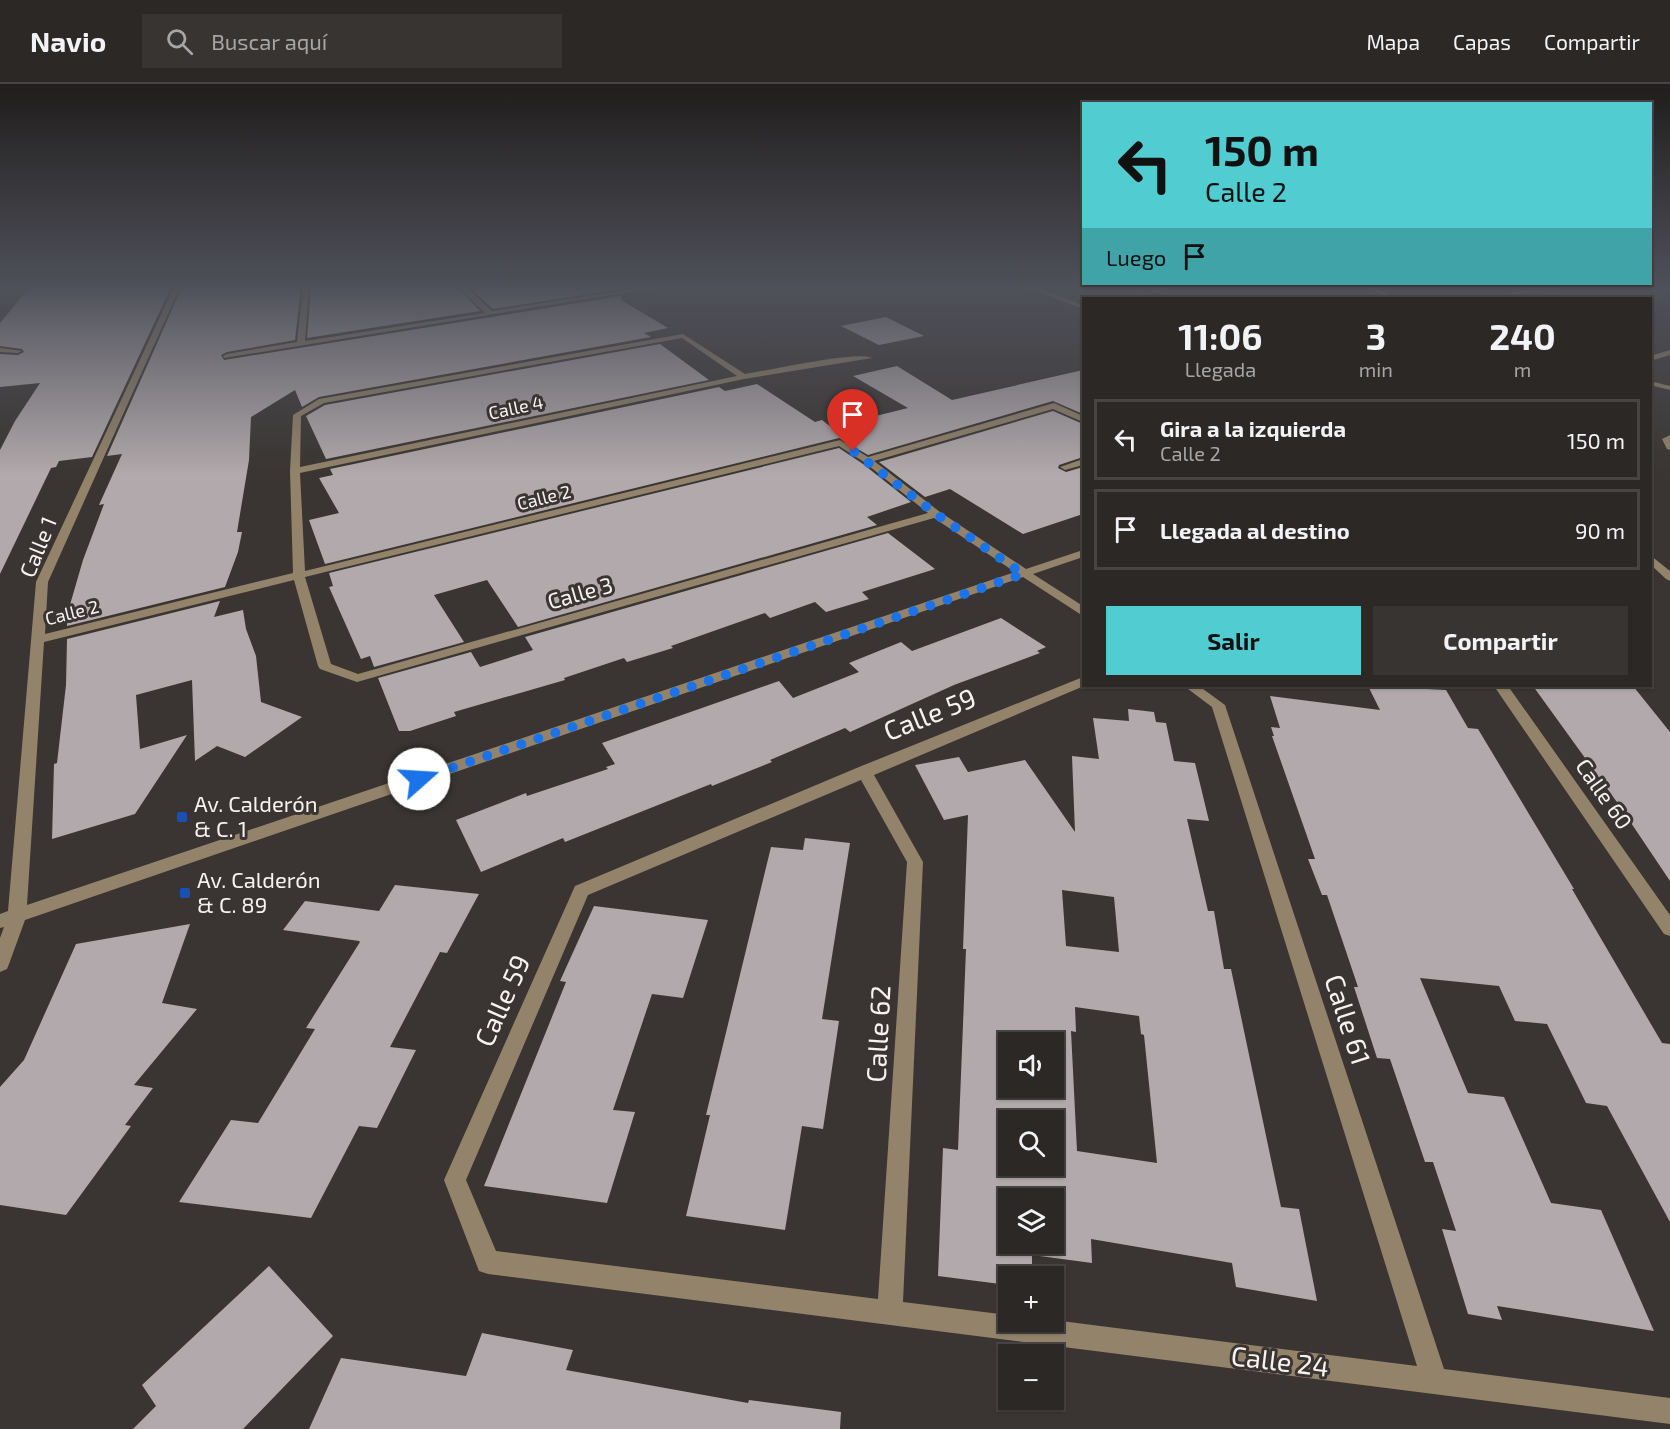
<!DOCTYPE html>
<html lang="es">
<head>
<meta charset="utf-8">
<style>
  body { margin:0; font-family:"Exo 2",sans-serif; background:#383432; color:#f1f3f6; height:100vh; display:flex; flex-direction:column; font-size:22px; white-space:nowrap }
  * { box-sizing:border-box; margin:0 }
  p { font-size:20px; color:#a6a6a7 }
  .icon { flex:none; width:33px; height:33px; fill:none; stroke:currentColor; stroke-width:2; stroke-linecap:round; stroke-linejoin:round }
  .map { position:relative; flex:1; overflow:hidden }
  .drawer { position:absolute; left:1082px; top:213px; width:570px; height:390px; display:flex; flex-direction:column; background:#2c2826; border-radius:0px; box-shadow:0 2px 4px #0004,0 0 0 2px #484443 }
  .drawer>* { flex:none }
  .guide { position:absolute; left:1082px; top:18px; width:570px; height:183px; border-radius:0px; box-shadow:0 2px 4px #0004,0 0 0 2px #484443; background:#51ccd1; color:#111; overflow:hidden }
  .tools { position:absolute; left:998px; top:948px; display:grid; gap:12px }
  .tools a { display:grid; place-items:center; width:66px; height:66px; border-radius:0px; background:#2c2826; box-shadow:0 2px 4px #0004,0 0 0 2px #484443; font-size:30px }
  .pin { position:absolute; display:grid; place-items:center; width:51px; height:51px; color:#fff; margin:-62px -26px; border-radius:50% 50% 50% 0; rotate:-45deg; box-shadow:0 0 6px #0007 }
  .pin .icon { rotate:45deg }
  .me { position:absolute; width:66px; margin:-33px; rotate:71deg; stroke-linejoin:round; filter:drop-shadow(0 0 4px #0008) }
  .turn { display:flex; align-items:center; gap:21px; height:126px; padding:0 24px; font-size:27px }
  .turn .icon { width:78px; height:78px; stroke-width:2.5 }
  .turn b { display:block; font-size:42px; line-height:51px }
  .then { display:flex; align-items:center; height:57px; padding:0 24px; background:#0003; gap:12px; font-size:22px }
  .eta { display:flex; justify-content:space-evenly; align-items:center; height:102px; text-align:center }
  .eta b { font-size:36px; font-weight:700; line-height:42px }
  .cta { display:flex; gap:12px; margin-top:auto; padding:12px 24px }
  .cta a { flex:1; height:69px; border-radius:0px; background:#51ccd1; color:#111; font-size:24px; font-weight:700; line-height:69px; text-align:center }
  .cta a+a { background:#383432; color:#f1f3f6 }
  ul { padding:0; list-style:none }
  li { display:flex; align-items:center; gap:18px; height:81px; margin:0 12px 9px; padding:0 12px; border:3px solid #484443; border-radius:0px }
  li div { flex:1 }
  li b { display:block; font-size:22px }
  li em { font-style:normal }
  header { display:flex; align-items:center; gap:36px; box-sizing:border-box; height:84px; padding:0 30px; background:#2c2826; border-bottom:2px solid #484443 }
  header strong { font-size:28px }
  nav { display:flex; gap:33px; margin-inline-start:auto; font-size:21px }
  .search { width:420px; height:54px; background:#383432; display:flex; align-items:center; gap:15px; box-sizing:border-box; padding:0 21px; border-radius:0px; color:#a6a6a7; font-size:22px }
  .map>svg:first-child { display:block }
</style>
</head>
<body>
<header>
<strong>Navio</strong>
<div class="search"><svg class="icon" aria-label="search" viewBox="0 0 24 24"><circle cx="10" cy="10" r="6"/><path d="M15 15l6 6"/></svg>Buscar aquí</div>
<nav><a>Mapa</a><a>Capas</a><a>Compartir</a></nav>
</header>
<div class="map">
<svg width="1670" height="1345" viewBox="0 0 1670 1345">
  <rect width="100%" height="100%" fill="#3a3532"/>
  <path fill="#b1a9ab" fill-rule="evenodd" d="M30 203H171L92 373 59 377 56 383 51 384 0 490V366L15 337 40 299 0 303V270L18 271 24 268 22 265 0 262V239Z
    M182 203H301L295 256 227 268 221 271 224 276 621 212V216L668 244 644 249 651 253 319 313 302 323 295 306 251 333 249 376 237 448H242L238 468 225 503 67 542V531L83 476 104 420 99 421 122 370 107 372Z
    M311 203H457L480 227 307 254Z
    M469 203H620V205L493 225Z
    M886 233 924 252 879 261 841 242Z
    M660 260 709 296 326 375 306 332 325 321Z
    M897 282 952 316 1083 286V330L1053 317 868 371 839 354 325 480 309 436 339 429 319 394 333 391 330 385 719 303 725 307 757 300 815 338 822 336 831 343 908 324 853 292Z
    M1053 327 1083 340V373L1059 381 1058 384 1066 388 1083 383V430L1023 450 950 405 925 413 879 378Z
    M839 364 863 380 911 418 867 433 877 441 518 543 487 496 434 511 464 558 374 583 370 572 361 575 329 503 333 502 329 489Z
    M888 449 935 485 862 508 869 515 826 528 815 518 770 534 765 529 671 562 673 564 627 578 624 574 564 594 565 596 454 628 456 632 410 647H399L378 594 471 568 480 583 533 566 525 553Z
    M220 517 214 533 243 526 246 545 256 572 261 618 302 633 245 673 217 662 195 677 192 596 136 611 140 665 187 651 135 730 52 755 54 680 57 679 66 601 67 555Z
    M1001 534 1046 563 1037 567 1040 569 954 601 850 648 845 644 770 676 772 678 712 702 711 700 565 758 563 754 481 788 456 736 526 709 527 712 608 685 606 683 615 680 602 659 779 597 793 614 859 588 849 579 901 558 912 567Z
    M1368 602 1446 606 1468 644 1478 645 1574 805H1572L1662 959 1670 960V1138L1607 1022 1586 1019 1547 940 1515 937 1499 902 1420 894 1468 1009 1504 1013 1551 1119 1601 1126 1654 1247 1497 1222 1502 1236 1468 1230 1442 1145 1456 1147 1433 1078H1425L1390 975 1377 974 1354 903H1358L1327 811H1322L1308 775H1315L1272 652H1274L1271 643 1280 644 1270 612 1380 626Z
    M1533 602H1633L1670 648V797L1619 721Z
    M1128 625 1154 628 1156 638 1166 639 1174 677 1195 679 1209 737 1187 735 1208 827H1214L1224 885H1231L1281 1123 1299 1125 1317 1217 1236 1203 1232 1179 1091 1155 1092 1179 1032 1171V1192H1008V1201L938 1192 943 1064 958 1066 966 865H963L968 731 944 736 915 681 959 673 968 688 1025 676 1075 748 1072 672 1099 675 1093 634 1129 637ZM1062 806 1114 813 1119 868 1066 862ZM1075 923 1139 932 1141 950 1144 951 1157 1079 1077 1067 1071 947 1076 948ZM1008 958H1053V1004H1008ZM1008 1036H1053V1082H1008ZM1008 1114H1053V1160H1008Z
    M805 754 850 759 822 935 839 937 823 1045 802 1042 785 1146 686 1132 710 1031H706L771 763 803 766Z
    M395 801 479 810 447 869 440 868 390 963 416 966 377 1044 359 1042 311 1134 179 1118 231 1036 258 1039 315 945 306 944 360 858 359 857 283 846 305 817 379 827Z
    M594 822 708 836 683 914 652 910 613 1026 635 1028 607 1119 484 1102 566 898 560 897Z
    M190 840 162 919 197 925 134 1001 153 1004 125 1041 131 1042 66 1131 0 1121V1003L24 976 76 860Z
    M269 1182 333 1252 243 1345H133L156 1322 142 1301Z
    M482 1249 573 1266 566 1286 748 1319 749 1316 841 1328 840 1345H309L341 1274 466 1292Z"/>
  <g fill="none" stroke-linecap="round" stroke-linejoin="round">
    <path fill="#93836a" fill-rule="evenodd" d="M174 203H180L48 498 45 550 293 489 290 387 293 331 319 315 683 250 745 290C766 287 859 266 872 274L744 295 300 389 305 487 840 356 868 373 1054 319 1083 332V338L1053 325 874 377 940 428 1026 485 1083 466V473L1033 490 1083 522V532L1023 493 25 836 9 880 7 885 0 888V854L4 843 0 844V830L8 827 36 498ZM682 254 737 292 300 383 301 332 324 319ZM839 362 864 378 928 429 358 590 331 580 305 493ZM934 434 1015 488 27 821 44 558 294 496 318 582 320 585 357 598Z
      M303 203H309L305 257 485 229 459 203H466L492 227 645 203H661L224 274 223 272 227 270 297 258Z
      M1027 203H1036L1083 221V225Z
      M1169 203H1182L1131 214H1120Z
      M1364 203H1373L1397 214H1389Z
      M1550 203H1576L1507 211 1504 209Z
      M0 264 22 267 18 269 0 268Z
      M1670 266V271L1650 277V272Z
      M1650 297 1670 302V306L1650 301Z
      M1670 351V366L1667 365 1662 355Z
      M1083 375V381L1065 386 1060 383Z
      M1650 471 1670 487V497L1666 495 1650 480Z
      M1083 593 1084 602 874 691 923 778 903 1218 1008 1231V1238L1053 1236 1417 1282 1212 623 1184 602H1199L1225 621 1444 1285 1670 1314V1340L488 1190 479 1187 444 1096 575 802 859 683ZM861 696 907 778 878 1215 496 1167 466 1096 588 811Z
      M1494 602H1508L1670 831V852L1664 850Z"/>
  </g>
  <linearGradient id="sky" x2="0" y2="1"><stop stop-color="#201d1c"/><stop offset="0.52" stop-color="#4f515a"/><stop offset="1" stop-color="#4f515a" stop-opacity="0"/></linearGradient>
  <rect width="1670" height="391" fill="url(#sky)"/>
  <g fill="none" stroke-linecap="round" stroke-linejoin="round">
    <path stroke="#1a73e8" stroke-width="10" stroke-dasharray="0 18" d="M419 695 1023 490 936 430 853 367"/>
  </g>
  <g fill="#1a4fb4" stroke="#3a3532" stroke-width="2">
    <rect x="176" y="727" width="12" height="12" rx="3"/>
    <rect x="179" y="803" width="12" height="12" rx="3"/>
  </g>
  <g text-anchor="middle" stroke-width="6" stroke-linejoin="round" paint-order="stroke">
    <g font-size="18" fill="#f6f3f1" stroke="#3a3532">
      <text transform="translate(516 324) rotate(-12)" y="6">Calle 4</text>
      <text transform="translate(544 414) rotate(-14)" y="6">Calle 2</text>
      <text transform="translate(72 529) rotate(-14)" y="6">Calle 2</text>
    </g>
    <g font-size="22" fill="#f6f3f1" stroke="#3a3532">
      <text transform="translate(38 463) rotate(-68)" y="8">Calle 1</text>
      <text transform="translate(580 509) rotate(-16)" y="8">Calle 3</text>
      <text transform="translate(1604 710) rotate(55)" y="8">Calle 60</text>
    </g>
    <g font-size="22" fill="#f6f3f1" stroke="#3a3532" text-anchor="start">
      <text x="194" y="728">Av. Calderón<tspan x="194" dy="25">&amp; C. 1</tspan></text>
      <text x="197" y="804">Av. Calderón<tspan x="197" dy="25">&amp; C. 89</tspan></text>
    </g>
    <g font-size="27" fill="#f6f3f1" stroke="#3a3532">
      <text transform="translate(930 631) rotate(-22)" y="9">Calle 59</text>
      <text transform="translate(503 917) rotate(-66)" y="9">Calle 59</text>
      <text transform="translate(1347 936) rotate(72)" y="9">Calle 61</text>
      <text transform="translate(879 950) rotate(-87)" y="9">Calle 62</text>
      <text transform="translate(1280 1278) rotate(7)" y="9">Calle 24</text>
    </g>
  </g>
</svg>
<div class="tools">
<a><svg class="icon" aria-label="sound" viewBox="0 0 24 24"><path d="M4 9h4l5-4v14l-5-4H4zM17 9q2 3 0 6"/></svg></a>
<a><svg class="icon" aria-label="search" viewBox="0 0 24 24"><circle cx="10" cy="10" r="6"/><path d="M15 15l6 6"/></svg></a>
<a><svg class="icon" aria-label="layers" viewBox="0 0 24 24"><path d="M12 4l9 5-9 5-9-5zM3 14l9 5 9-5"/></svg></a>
<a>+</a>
<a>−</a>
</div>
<div class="pin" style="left:853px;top:367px;background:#d93025"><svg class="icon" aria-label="arrive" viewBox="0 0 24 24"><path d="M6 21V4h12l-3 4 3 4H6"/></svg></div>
<svg class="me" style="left:419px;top:695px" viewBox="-20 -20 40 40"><circle r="19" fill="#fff"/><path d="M0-13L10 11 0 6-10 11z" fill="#1a73e8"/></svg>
<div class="guide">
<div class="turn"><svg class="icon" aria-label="left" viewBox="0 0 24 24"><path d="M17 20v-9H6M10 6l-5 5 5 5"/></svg><div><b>150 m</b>Calle 2</div></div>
<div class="then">Luego<svg class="icon" aria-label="arrive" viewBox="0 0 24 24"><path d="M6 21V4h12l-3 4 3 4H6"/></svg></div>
</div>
<section class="drawer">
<div class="eta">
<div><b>11:06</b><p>Llegada</p></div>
<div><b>3</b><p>min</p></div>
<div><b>240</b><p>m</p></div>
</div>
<ul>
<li><svg class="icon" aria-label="left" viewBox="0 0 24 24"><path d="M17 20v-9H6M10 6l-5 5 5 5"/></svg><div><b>Gira a la izquierda</b><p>Calle 2</p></div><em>150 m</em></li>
<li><svg class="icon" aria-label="arrive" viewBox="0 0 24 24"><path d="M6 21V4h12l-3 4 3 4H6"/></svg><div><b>Llegada al destino</b></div><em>90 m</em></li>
</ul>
<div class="cta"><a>Salir</a><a>Compartir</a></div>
</section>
</div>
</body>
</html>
